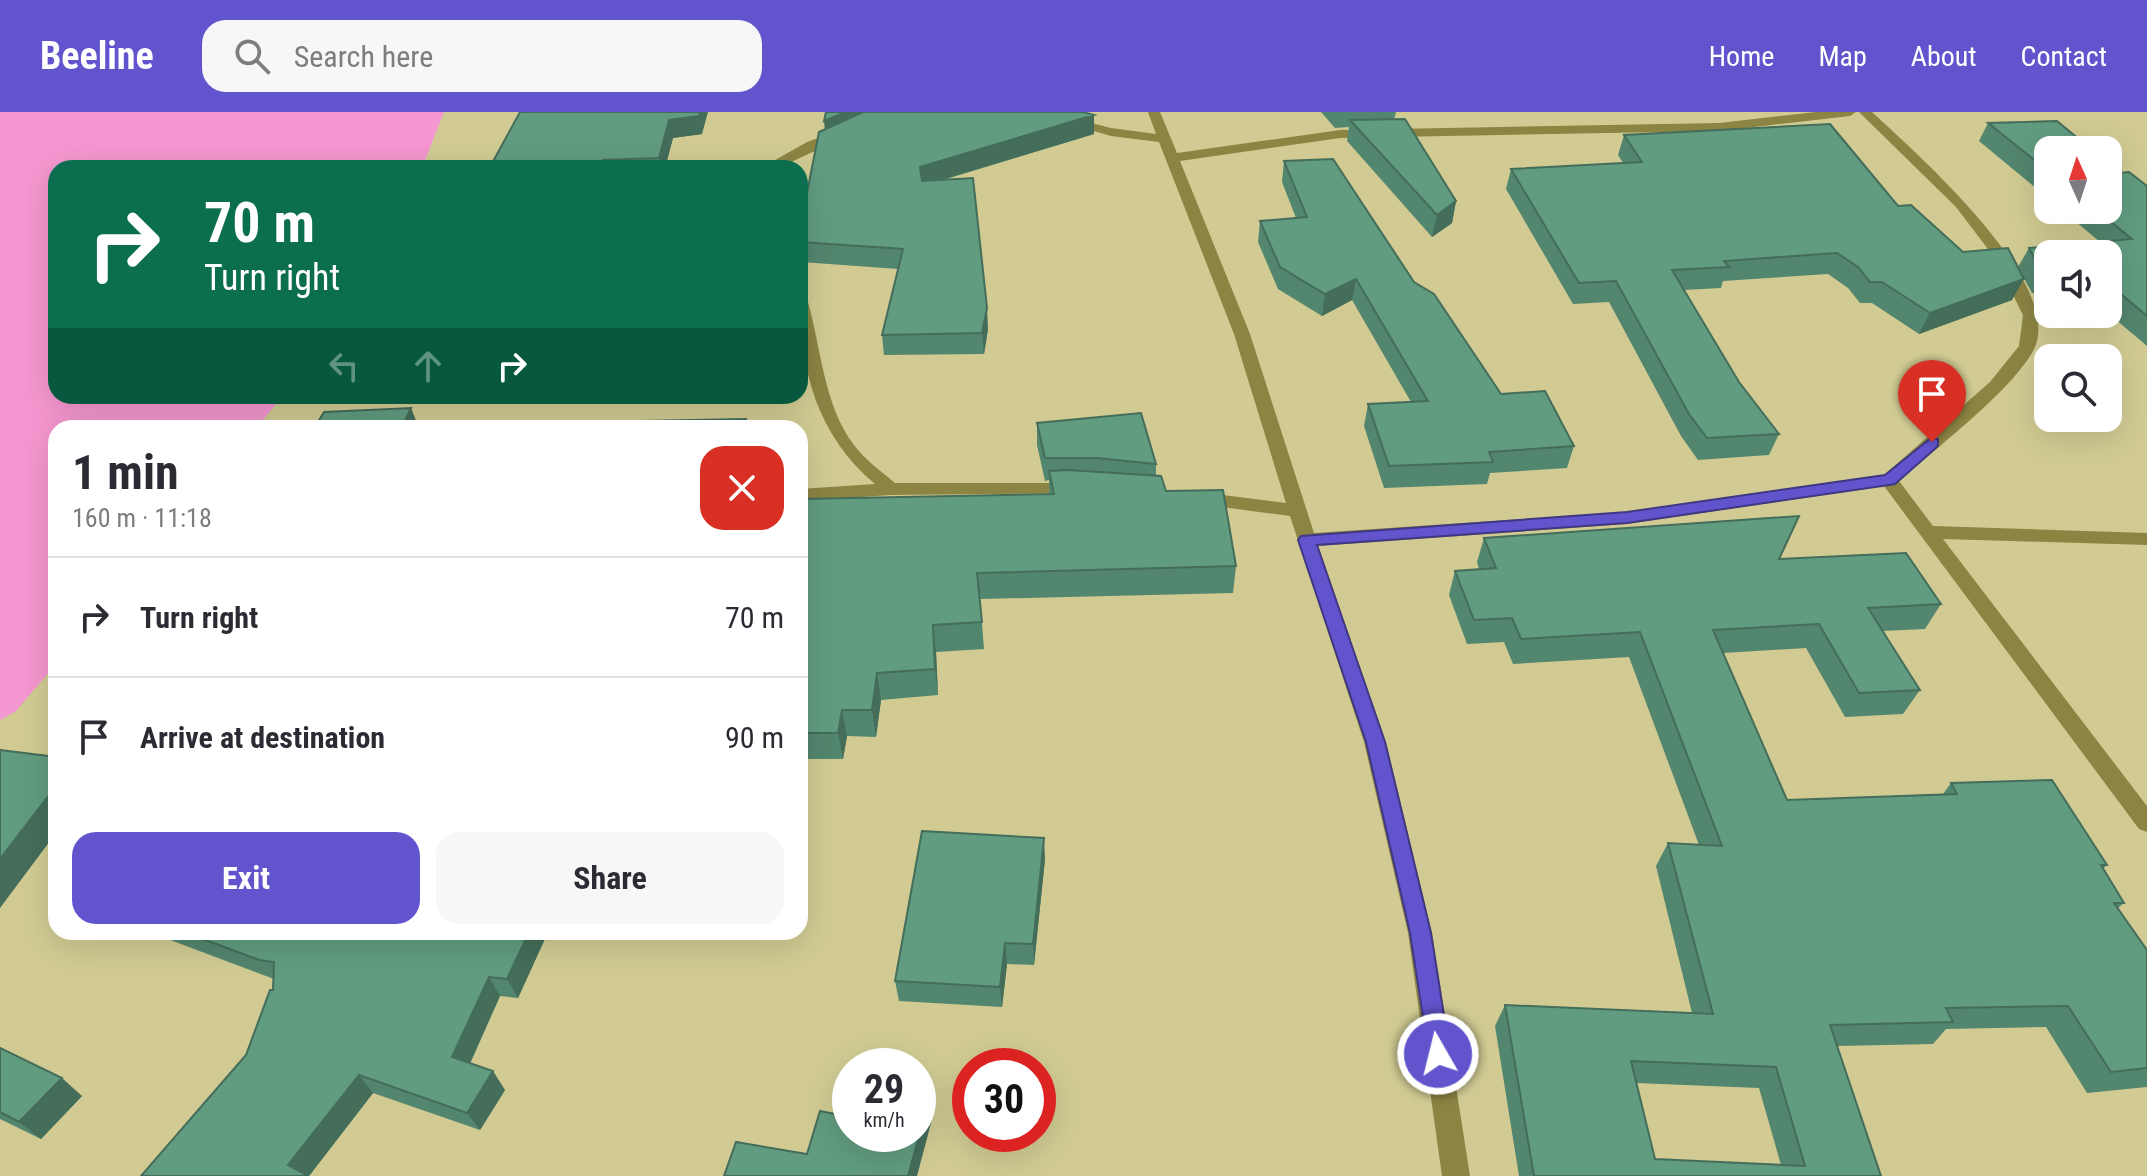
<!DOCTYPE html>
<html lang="en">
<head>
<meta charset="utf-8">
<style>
  body { margin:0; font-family:"Roboto Condensed",sans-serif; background:#f7f7f7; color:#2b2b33; height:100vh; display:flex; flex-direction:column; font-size:30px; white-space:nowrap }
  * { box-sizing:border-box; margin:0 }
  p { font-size:26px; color:#7c7c81 }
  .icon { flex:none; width:44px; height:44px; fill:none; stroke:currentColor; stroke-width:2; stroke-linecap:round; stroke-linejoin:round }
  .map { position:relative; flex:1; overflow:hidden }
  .sheet { position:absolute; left:48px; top:308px; width:760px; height:520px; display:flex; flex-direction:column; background:#fff; border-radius:24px; box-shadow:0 8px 32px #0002 }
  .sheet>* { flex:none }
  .banner { position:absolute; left:48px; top:48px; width:760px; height:244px; border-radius:24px; box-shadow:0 8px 32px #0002; background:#0b6e4f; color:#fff; overflow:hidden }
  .needle { width:52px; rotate:357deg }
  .fabs { position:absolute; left:2034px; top:24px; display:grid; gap:16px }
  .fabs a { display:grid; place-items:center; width:88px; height:88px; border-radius:16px; background:#fff; box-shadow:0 8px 32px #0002; font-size:40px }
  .speed { position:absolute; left:832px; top:936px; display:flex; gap:16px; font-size:40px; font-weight:700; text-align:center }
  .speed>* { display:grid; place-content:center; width:104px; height:104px; border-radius:50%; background:#fff; box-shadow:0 8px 32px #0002; line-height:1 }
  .speed small { font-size:20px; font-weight:400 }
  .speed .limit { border:12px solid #d22; background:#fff; color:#111 }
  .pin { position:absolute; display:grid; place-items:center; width:68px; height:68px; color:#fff; margin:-82px -34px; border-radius:50% 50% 50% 0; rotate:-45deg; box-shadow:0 0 8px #0007 }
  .pin .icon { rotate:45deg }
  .me { position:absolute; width:88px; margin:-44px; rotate:352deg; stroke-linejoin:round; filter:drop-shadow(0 0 6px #0008) }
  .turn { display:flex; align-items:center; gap:28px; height:168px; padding:0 24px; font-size:36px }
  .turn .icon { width:104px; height:104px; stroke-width:2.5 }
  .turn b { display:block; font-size:56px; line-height:68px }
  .lanes { display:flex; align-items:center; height:76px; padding:0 24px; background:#0003; justify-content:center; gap:40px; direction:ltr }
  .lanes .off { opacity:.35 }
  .round { display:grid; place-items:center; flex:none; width:84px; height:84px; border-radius:24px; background:#f7f7f7 }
  .head { display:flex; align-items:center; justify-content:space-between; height:136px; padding:0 24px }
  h1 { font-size:48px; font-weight:700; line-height:60px }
  .button { display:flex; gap:16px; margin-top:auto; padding:16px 24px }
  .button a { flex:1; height:92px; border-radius:24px; background:#6254cd; color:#fff; font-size:32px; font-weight:700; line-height:92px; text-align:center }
  .button a+a { background:#f7f7f7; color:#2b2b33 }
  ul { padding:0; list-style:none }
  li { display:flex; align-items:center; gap:24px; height:120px; padding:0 24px; border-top:2px solid #e1e1e2 }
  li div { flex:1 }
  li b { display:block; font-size:30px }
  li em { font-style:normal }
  header { display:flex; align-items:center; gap:48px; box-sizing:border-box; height:112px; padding:0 40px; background:#6254cd; color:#fff }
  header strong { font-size:38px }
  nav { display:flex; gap:44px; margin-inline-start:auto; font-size:28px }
  .search { width:560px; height:72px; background:#f7f7f7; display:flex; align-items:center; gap:20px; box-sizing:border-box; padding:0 28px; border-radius:24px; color:#7c7c81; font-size:30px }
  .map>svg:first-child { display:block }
</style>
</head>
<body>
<header>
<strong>Beeline</strong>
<div class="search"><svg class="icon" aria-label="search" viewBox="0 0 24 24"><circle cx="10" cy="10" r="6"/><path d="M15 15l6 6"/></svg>Search here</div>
<nav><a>Home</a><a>Map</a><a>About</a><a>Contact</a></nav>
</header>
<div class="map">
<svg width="2147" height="1064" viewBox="0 0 2147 1064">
  <rect width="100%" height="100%" fill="#d1cb93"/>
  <path fill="#f597d0" d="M0 0H444L422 56H56V284H283L256 316H56V552L16 599 0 608Z"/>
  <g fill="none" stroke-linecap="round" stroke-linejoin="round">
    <path fill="#8b8443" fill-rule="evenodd" d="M1028 0H1049L1111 16 1156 22 1148 0H1160L1177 41 1340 18 1719 11 1816 0H1856L1850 4 1719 19 1340 26 1180 49 1250 222 1314 421 1627 400 1884 363 1990 270 2019 234 2023 203 1994 145 1956 95 1859 0H1872C1915 40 2066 172 2034 237 2013 278 1936 336 1899 369L1933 414 2147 421V433L1943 427 2147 694V720L2139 717 1884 374 1627 412 1318 434 1386 630 1432 821 1470 1064H1442L1408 821 1364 630 1290 404 1199 392 1190 386 1199 380 1286 391 1234 222 1159 30 1111 24Z
      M840 18 847 22 845 25 778 56H761L807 30Z
      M800 185 808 190C821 236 824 294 854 333 865 348 881 359 895 371H1075L1081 373 1084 377 1081 381 891 383 800 389V377L875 372C817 323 800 259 800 185Z"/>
  </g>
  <path fill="#53866e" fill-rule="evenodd" d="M520 0 702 22 673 26 665 56H491Z
    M1321 0H1396L1394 8 1456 89 1452 111 1432 125 1347 29 1349 15 1335 16Z
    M1094 3V22L943 68 988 217 984 242 884 243 882 223 898 157 801 150 800 116Z
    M1988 11 2048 38V86L1979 29Z
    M1624 23 1898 94 2012 188 1919 222 1872 191H1860L1848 176 1828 162 1723 169 1721 176 1684 178 1739 270 1779 322 1769 343 1698 348 1681 324 1609 190 1573 192 1506 77 1511 57 1623 51 1618 43Z
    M1284 49 1414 170 1501 282 1574 334 1567 356 1490 361 1487 372 1384 376 1364 314 1368 292 1411 290 1352 188 1322 204 1278 177 1258 130 1260 109 1296 106 1282 70Z
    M2120 61 2147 74V234L2108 201V142H2048V175L2032 181 2018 155 2029 136 2100 130 2062 98H2108Z
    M1037 311 1156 352V364L1166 379 1236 454 1233 481 980 487 984 537 936 540 938 583 881 588 876 625 847 624 843 647H800V387L1049 382V368L1045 369 1037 333Z
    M1484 426 1779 447 1941 492 1925 517 1882 519 1920 578 1903 602 1845 605 1806 536 1723 541 1787 688 1943 682 1951 671 2107 753 2103 757 2124 791 2118 796 2147 838V975L2087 981 2046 915 1946 917 1933 932 1837 934 1881 1064H1519L1495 914 1505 893 1692 901 1656 754 1668 731 1699 733 1629 545 1513 552 1504 530 1467 532 1449 483 1455 459 1479 457 1477 450ZM1636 971 1759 976 1781 1053 1655 1047Z
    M1045 747 1034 853 1007 852 1002 895 899 889 895 869Z
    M149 820H548L518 886 500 884 470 952 505 978 480 1018 373 981 309 1064 246 943 273 878 274 867Z
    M0 936 82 984 41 1027 0 1007Z"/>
  <path fill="#446d5a" d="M700 0H708L702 22 673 26 665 56H661L659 46 669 8Z
    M846 0H868L825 19 824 9Z
    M1094 3V22L921 74 920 55Z
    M1456 89 1452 111 1432 125 1437 103Z
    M2048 160V175L2032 181 2043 162Z
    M1356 167 1352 188 1322 204 1325 182Z
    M2024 167 2012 188 1919 222 1930 201Z
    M987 196 988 217 984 242 982 221Z
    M411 296 419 316H402Z
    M933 513 936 540 938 583 935 557Z
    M877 561 881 588 876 625 872 598Z
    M842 598 847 624 843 647 838 621Z
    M56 674V721L0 796V747Z
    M1044 726 1045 747 1034 853 1033 832Z
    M529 820H548L518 886 507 867Z
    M1005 831 1007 852 1002 895 1000 875Z
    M489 865 500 884 464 964 452 945Z
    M493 959 505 978 480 1018 467 1001Z
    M359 963 373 981 309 1064 288 1053Z
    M62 966 82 984 41 1027 19 1010Z
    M932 977 935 996 917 1064H908Z"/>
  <path fill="#619c80" stroke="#446d5a" stroke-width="2" fill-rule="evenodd" d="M520 0H700L699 4 669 8 659 46 603 48 602 53 490 55Z
    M826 0H846L824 9Z
    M863 0H1083L1094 3 920 55 922 69 973 66 987 196 982 221 882 223 903 137 800 130V116L819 20Z
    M1405 7 1456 89 1437 103 1350 8Z
    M2057 9 2092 38H2048V59L1988 11Z
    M1830 12 1898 94 1911 93 1963 140 2008 136 2024 167 1930 201 1882 170H1870L1858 155 1837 141 1724 149 1729 155 1672 158 1739 270 1779 322 1707 326 1689 302 1616 169 1579 171 1511 57 1642 50 1624 23Z
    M1333 47 1414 170 1434 182 1501 282 1545 279 1574 334 1489 340 1493 350 1389 354 1368 292 1428 289 1356 167 1325 182 1280 155 1260 109 1307 105 1284 49Z
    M2108 51 2120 61 2129 60 2147 74V204L2108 171V142H2048V160L2043 162 2029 136 2132 127 2096 98H2108Z
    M411 296 402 316H296L298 311 318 310 324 300Z
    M1141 301 1156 352 1097 346H1045L1037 311Z
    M746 307 744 316H639L641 309Z
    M1068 358 1161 364 1166 379 1223 378 1236 454 977 461 982 510 933 513 935 557 877 561 872 598H842L838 621H800V387L1054 382 1049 359Z
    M1799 404 1779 447 1906 441 1941 492 1868 496 1920 578 1859 581 1819 512 1713 518 1787 688 1957 682 1951 671 2052 668 2107 753H2101L2124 791H2114L2147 838V956L2111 960 2068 894 1946 896 1953 910 1830 913 1881 1064H1534L1505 893 1713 902 1668 731 1722 734 1640 520 1521 527 1512 506 1474 508 1455 459 1496 456 1484 426ZM1631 949 1776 955 1805 1054 1655 1047Z
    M0 638 56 645V674L0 747Z
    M922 719 1044 726 1033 832 1005 831 1000 875 895 869Z
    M184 820H529L507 867 489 865 452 945 493 959 467 1001 359 963 288 1053 308 1064H141L246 943 270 878H273L274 850 259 848Z
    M0 936 62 966 19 1010 0 1000Z
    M918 974 932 977 908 1064H724L736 1030 807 1042 820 999 850 1005V1022H918Z"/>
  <path fill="#6254cd" stroke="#403785" stroke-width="2" d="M1932 325 1938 327V334L1895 372 1889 373 1627 411 1317 433 1385 630 1431 821 1450 942 1446 950 1438 953 1430 950 1410 821 1366 630 1298 428 1301 424 1627 400 1885 363Z"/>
</svg>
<div class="fabs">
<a><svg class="needle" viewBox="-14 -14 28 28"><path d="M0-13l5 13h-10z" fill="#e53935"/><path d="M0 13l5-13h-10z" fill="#7c7c81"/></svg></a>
<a><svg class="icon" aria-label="sound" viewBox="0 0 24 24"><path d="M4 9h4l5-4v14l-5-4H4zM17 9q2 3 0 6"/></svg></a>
<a><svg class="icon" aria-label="search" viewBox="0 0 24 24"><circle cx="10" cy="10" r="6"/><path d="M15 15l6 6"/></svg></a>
</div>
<div class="speed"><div>29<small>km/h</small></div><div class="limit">30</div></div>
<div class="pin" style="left:1932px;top:330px;background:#d93025"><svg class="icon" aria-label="arrive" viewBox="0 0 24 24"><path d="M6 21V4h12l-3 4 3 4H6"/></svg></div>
<svg class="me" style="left:1438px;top:942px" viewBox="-20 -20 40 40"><circle r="17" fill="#6254cd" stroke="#fff" stroke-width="3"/><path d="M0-11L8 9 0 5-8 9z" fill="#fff"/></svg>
<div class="banner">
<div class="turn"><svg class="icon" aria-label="right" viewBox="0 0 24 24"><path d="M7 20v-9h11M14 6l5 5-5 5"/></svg><div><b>70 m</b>Turn right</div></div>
<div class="lanes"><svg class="icon off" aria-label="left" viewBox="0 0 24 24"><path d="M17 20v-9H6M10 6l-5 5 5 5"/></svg><svg class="icon off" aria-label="ahead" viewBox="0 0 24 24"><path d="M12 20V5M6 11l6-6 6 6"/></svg><svg class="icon" aria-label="right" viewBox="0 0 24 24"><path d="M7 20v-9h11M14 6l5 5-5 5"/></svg></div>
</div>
<section class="sheet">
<div class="head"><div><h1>1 min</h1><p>160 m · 11:18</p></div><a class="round" style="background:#d93025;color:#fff"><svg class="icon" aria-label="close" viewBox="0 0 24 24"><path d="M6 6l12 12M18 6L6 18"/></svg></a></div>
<ul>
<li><svg class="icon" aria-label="right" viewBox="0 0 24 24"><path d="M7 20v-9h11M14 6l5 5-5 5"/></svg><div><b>Turn right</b></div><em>70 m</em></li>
<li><svg class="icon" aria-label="arrive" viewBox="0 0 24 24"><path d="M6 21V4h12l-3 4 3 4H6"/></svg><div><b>Arrive at destination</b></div><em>90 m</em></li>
</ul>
<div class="button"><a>Exit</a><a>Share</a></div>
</section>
</div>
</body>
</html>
